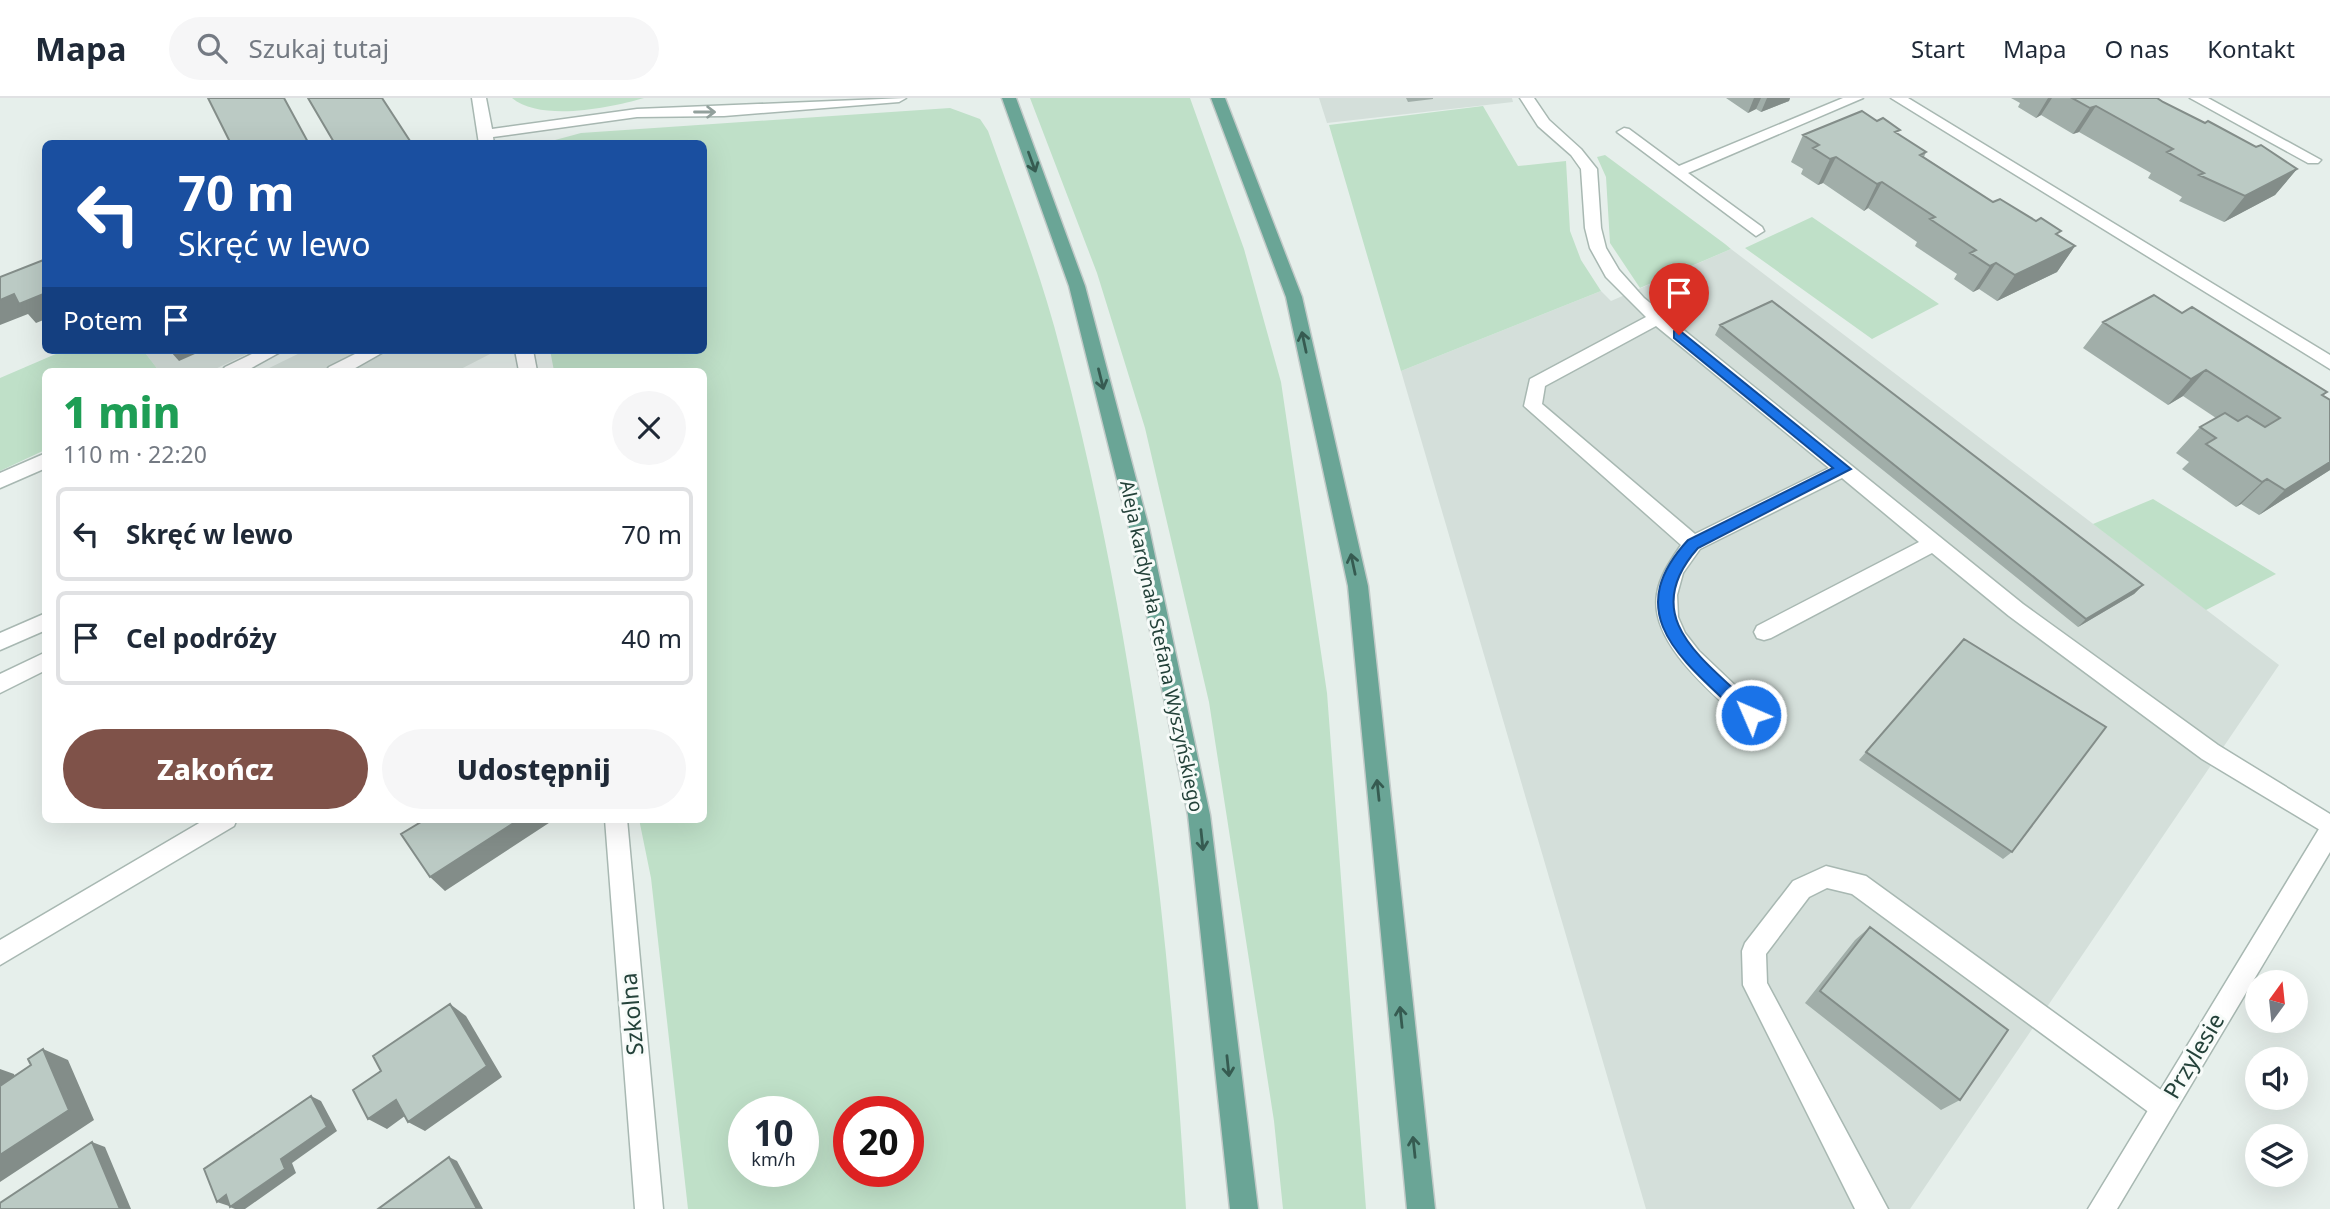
<!DOCTYPE html>
<html lang="pl">
<head>
<meta charset="utf-8">
<style>
  body { margin:0; font-family:"Noto Sans",sans-serif; background:#f6f6f7; color:#1f2937; height:100vh; display:flex; flex-direction:column; font-size:26px; white-space:nowrap }
  * { box-sizing:border-box; margin:0 }
  p { font-size:23px; color:#747a83 }
  .icon { flex:none; width:38px; height:38px; fill:none; stroke:currentColor; stroke-width:2; stroke-linecap:round; stroke-linejoin:round }
  .map { position:relative; flex:1; overflow:hidden }
  .side { position:absolute; left:42px; top:270px; width:665px; height:455px; display:flex; flex-direction:column; background:#fff; border-radius:10px; box-shadow:0 7px 28px #0002 }
  .side>* { flex:none }
  .top-card { position:absolute; left:42px; top:42px; width:665px; height:214px; border-radius:10px; box-shadow:0 7px 28px #0002; background:#1a4fa0; color:#fff; overflow:hidden }
  .needle { width:46px; rotate:15deg }
  .buttons { position:absolute; left:2245px; top:872px; display:grid; gap:14px }
  .buttons a { display:grid; place-items:center; width:63px; height:63px; border-radius:50%; background:#fff; box-shadow:0 7px 28px #0002; font-size:35px }
  .speed { position:absolute; left:728px; top:998px; display:flex; gap:14px; font-size:35px; font-weight:700; text-align:center }
  .speed>* { display:grid; place-content:center; width:91px; height:91px; border-radius:50%; background:#fff; box-shadow:0 7px 28px #0002; line-height:1 }
  .speed small { font-size:18px; font-weight:400 }
  .speed .limit { border:10px solid #d22; background:#fff; color:#111 }
  .pin { position:absolute; display:grid; place-items:center; width:60px; height:60px; color:#fff; margin:-72px -30px; border-radius:50% 50% 50% 0; rotate:-45deg; box-shadow:0 0 7px #0007 }
  .pin .icon { rotate:45deg }
  .me { position:absolute; width:77px; margin:-38px; rotate:315deg; stroke-linejoin:round; filter:drop-shadow(0 0 5px #0008) }
  .turn { display:flex; align-items:center; gap:24px; height:147px; padding:0 21px; font-size:32px }
  .turn .icon { width:91px; height:91px; stroke-width:2.5 }
  .turn b { display:block; font-size:49px; line-height:60px }
  .then { display:flex; align-items:center; height:66px; padding:0 21px; background:#0003; gap:14px; font-size:26px }
  .round { display:grid; place-items:center; flex:none; width:74px; height:74px; border-radius:37px; background:#f6f6f7 }
  .overview { display:flex; align-items:center; justify-content:space-between; height:119px; padding:0 21px }
  h1 { font-size:42px; font-weight:800; line-height:52px; color:#1e9e55 }
  .primary-button { display:flex; gap:14px; margin-top:auto; padding:14px 21px }
  .primary-button a { flex:1; height:80px; border-radius:42px; background:#7f5249; color:#fff; font-size:28px; font-weight:800; line-height:80px; text-align:center }
  .primary-button a+a { background:#f6f6f7; color:#1f2937 }
  ul { padding:0; list-style:none }
  li { display:flex; align-items:center; gap:21px; height:94px; margin:0 14px 10px; padding:0 7px; border:4px solid #e0e1e3; border-radius:10px }
  li div { flex:1 }
  li b { display:block; font-size:26px }
  li em { font-style:normal }
  header { display:flex; align-items:center; gap:42px; box-sizing:border-box; height:98px; padding:0 35px; background:#fff; border-bottom:2px solid #e0e1e3 }
  header strong { font-size:33px }
  nav { display:flex; gap:38px; margin-inline-start:auto; font-size:24px }
  .search { width:490px; height:63px; background:#f6f6f7; display:flex; align-items:center; gap:18px; box-sizing:border-box; padding:0 24px; border-radius:38px; color:#747a83; font-size:26px }
  .map>svg:first-child { display:block }
</style>
</head>
<body>
<header>
<strong>Mapa</strong>
<div class="search"><svg class="icon" aria-label="search" viewBox="0 0 24 24"><circle cx="10" cy="10" r="6"/><path d="M15 15l6 6"/></svg>Szukaj tutaj</div>
<nav><a>Start</a><a>Mapa</a><a>O nas</a><a>Kontakt</a></nav>
</header>
<div class="map">
<svg width="2330" height="1111" viewBox="0 0 2330 1111">
  <rect width="100%" height="100%" fill="#e6efeb"/>
  <path fill="#d4dfda" d="M1319 0H1512L1513 4 1327 25Z
    M1731 151 2279 567 1910 1111H1646L1401 273 1601 193 1611 203Z
    M143 252H255L211 273H159Z
    M306 252H494V254L457 273H263Z"/>
  <path fill="#bfe0c8" fill-rule="evenodd" d="M512 0H644C610 10 541 24 512 0Z
    M1030 0H1190L1244 151 1281 284 1327 595 1366 1111H1283L1274 1023 1209 604 1145 330 1097 175Z
    M1483 8 1518 68 1566 63 1570 133 1581 162 1601 193 1401 273 1329 27Z
    M950 10 980 21 988 33C1014 106 1042 179 1061 254 1135 534 1169 822 1186 1111H688L651 780 639 721H704V273H554L550 252H704V46L544 45 581 35ZM744 1013H803V1073H744ZM849 1013H908V1073H849Z
    M1605 57 1725 146 1731 151 1640 190 1610 145 1606 79 1597 59Z
    M1812 119 1939 206 1872 241 1745 150Z
    M65 252H143L159 273H46L45 352 0 373V280Z
    M2153 401 2276 476 2206 512 2093 426Z"/>
  <g fill="none" stroke-linecap="round" stroke-linejoin="round">
    <defs>
      <path id="service" d="M1520 0H1534L1549 22 1581 51 1597 71 1601 130 1606 150 1619 172 1644 200 2023 506 2218 647 2330 716V738L2202 661 2009 518 1932 455 1771 540 1764 542 1757 540 1754 534 1757 528 1919 444 1842 380 1700 451 1683 475 1677 497 1678 519 1685 535 1699 553 1759 610 1762 617 1759 624 1751 626 1743 624C1712 594 1649 545 1657 496 1660 477 1671 462 1681 447L1524 308 1530 281 1646 219 1606 179 1590 150 1585 130 1581 71 1571 57 1538 28ZM1656 228 1829 370 1695 436 1542 306 1545 288Z
        M1843 0H1863L1688 75 1762 129 1764 133 1756 138 1617 34 1624 30 1629 31 1679 68Z
        M1891 0H1908L2330 257V271Z
        M2190 0H2208L2321 62 2318 65H2308Z
        M260 252H284L246 273H222L225 269Z
        M363 252H387L350 273H326L329 269Z
        M46 355V370L0 390V375Z
        M46 515V532L0 552V535Z
        M46 554V572L0 595V576Z
        M206 721H237L234 728 0 867V842Z
        M1826 768 1866 778 2172 1000 2176 1009 2172 1018 2163 1022 2154 1018 1852 796 1827 790 1809 799 1766 856 1767 885 1888 1111H1855L1743 887 1742 853 1745 845 1793 783Z"/>
      <path id="minor" d="M472 0H486L492 31 637 11 906 0 899 4 724 18 637 19 493 39 494 46H479Z
        M515 252H533L537 273H519Z
        M605 721H627L663 1111H635Z
        M2330 723V754L2117 1111H2088L2322 726Z"/>
      <path id="primary" d="M1002 0H1016L1085 188 1149 430 1210 717 1258 1111H1230L1188 717 1129 430 1069 188Z
        M1211 0H1225L1302 199 1368 488 1435 1111H1407L1348 488 1286 199Z"/>
    </defs>
    <use href="#service" stroke="#a8b8b2" stroke-width="3"/>
    <use href="#minor" stroke="#a8b8b2" stroke-width="3"/>
    <use href="#primary" stroke="#c2cac8" stroke-width="3"/>
    <use href="#service" fill="#fff" fill-rule="evenodd"/>
    <use href="#minor" fill="#fff" fill-rule="evenodd"/>
    <use href="#primary" fill="#6aa596" fill-rule="evenodd"/>
  </g>
  <path fill="#a1aea9" d="M1406 0H1433V1L1408 4Z
    M1726 0H1790L1789 3 1761 14 1756 11 1748 15Z
    M2011 0H2157L2163 4 2297 71 2275 97 2224 124 2179 103 2182 99 2148 80 2151 75 2079 34 2073 36 2041 17 2036 20 2018 9 2020 5Z
    M1877 23 1926 54 1924 59 1993 104 2058 137 2075 148 2057 174 1997 203 1979 191 1973 194 1954 181 1957 176 1915 148 1917 144 1868 110 1864 113 1823 85 1818 87 1801 76 1803 71 1791 64 1803 37Z
    M2182 215 2327 294 2323 298 2330 372 2259 417 2241 406 2236 409 2182 371 2189 364 2176 355 2200 329 2216 320 2183 298 2168 307 2083 250 2103 224Z
    M1720 227 2143 487 2134 496 2078 529 1715 237Z
    M1964 541 2012 754 2003 761 1859 662Z
    M1870 829 1960 1002 1941 1012 1805 905 1855 842Z"/>
  <path fill="#838d89" d="M1754 0H1761L1756 11 1748 15Z
    M1767 0H1790L1789 3 1761 14Z
    M2048 0H2052L2041 17 2036 20Z
    M2096 8 2079 34 2073 36 2090 10Z
    M1836 59 1823 85 1818 87 1830 61Z
    M2297 71 2275 97 2224 124 2245 98Z
    M1882 84 1868 110 1864 113 1877 86Z
    M2075 148 2057 174 1997 203 2015 177Z
    M1996 165 1979 191 1973 194 1990 168Z
    M46 195V221L36 225 28 216 0 227V202L14 196Z
    M175 252H204L179 263 171 254Z
    M2206 272 2183 298 2168 307 2191 281Z
    M2330 364V372L2259 417 2285 392Z
    M2267 381 2241 406 2236 409 2262 384Z
    M2143 487 2134 496 2078 529 2086 521Z
    M520 721H555L445 793 430 779Z
    M450 906 466 918 502 979 425 1033 408 1024Z
    M43 951 68 962 94 1022 0 1084V1057Z
    M0 971 14 976 22 1001 0 992Z
    M311 998 321 1003 337 1033 292 1065 296 1075 245 1111H235L230 1109 281 1061Z
    M396 1002 413 1012 387 1031 368 1021Z
    M92 1044 105 1049 131 1111H120Z
    M449 1059 457 1063 483 1111H477Z
    M226 1097 237 1102 229 1108 217 1104Z"/>
  <path fill="#bbcac4" stroke="#838d89" stroke-width="2" d="M208 0H284L309 46H231Z
    M308 0H382L412 46H335Z
    M2072 0H2157L2163 4 2205 25 2208 23 2256 49 2261 47 2297 71 2245 98 2199 77 2204 75 2167 54 2173 51 2096 8 2090 10Z
    M1862 13 1877 23 1883 20 1900 32 1895 34 1926 54 1920 57 1993 104 2000 101 2036 123 2041 120 2061 133 2056 136 2075 148 2015 177 1996 165 1990 168 1970 155 1976 152 1930 121 1935 119 1882 84 1877 86 1836 59 1830 61 1813 50 1819 47 1803 37Z
    M46 161V195L19 206 14 196 0 202V179Z
    M2154 197 2182 215 2192 209 2327 294 2322 297 2330 302V364L2285 392 2267 381 2262 384 2206 346 2216 340 2200 329 2225 315 2238 323 2247 318 2265 329 2280 320 2206 272 2191 281 2103 224Z
    M1772 203 2143 487 2086 521 1720 227Z
    M1964 541 2106 629 2012 754 1866 654Z
    M426 721H520L430 779 401 736Z
    M1870 829 2008 932 1960 1002 1820 893Z
    M450 906 487 968 408 1024 396 1002 368 1021 353 992 381 973 373 958Z
    M43 951 69 1012 0 1057V988L31 967 28 961Z
    M311 998 327 1029 281 1061 285 1071 230 1109 226 1097 217 1104 204 1071Z
    M92 1044 120 1111H0V1105Z
    M449 1059 477 1111H378Z"/>
  <defs><path id="oneway-shaft" d="M-6 0H5M1.5-3L5.5 0L1.5 3" fill="none" stroke-width="1.6" stroke-linecap="round" stroke-linejoin="round" transform="scale(1.75)"/></defs>
  <use stroke="#92a09c" href="#oneway-shaft" transform="translate(705 14)"/>
  <g stroke="#365b51">
    <use href="#oneway-shaft" transform="translate(1032 64) rotate(70)"/>
    <use href="#oneway-shaft" transform="translate(1304 244) rotate(-102)"/>
    <use href="#oneway-shaft" transform="translate(1101 281) rotate(76)"/>
    <use href="#oneway-shaft" transform="translate(1353 466) rotate(-102)"/>
    <use href="#oneway-shaft" transform="translate(1378 692) rotate(-96)"/>
    <use href="#oneway-shaft" transform="translate(1202 742) rotate(84)"/>
    <use href="#oneway-shaft" transform="translate(1401 919) rotate(-96)"/>
    <use href="#oneway-shaft" transform="translate(1228 968) rotate(84)"/>
    <use href="#oneway-shaft" transform="translate(1414 1049) rotate(-96)"/>
  </g>
  <path fill="#1a73e8" stroke="#114b97" stroke-width="2" d="M1679 232 1851 371 1698 450C1635 521 1707 563 1756 612V622H1745C1689 566 1616 520 1688 442L1833 370 1674 240V233Z"/>
  <g text-anchor="middle" stroke-width="6" stroke-linejoin="round" paint-order="stroke">
    <g font-size="19" fill="#24423a" stroke="#f7fbf9">
      <text transform="translate(1162 548) rotate(78)" y="7">Aleja kardynała Stefana Wyszyńskiego</text>
    </g>
    <g font-size="23" fill="#24423a" stroke="#f7fbf9">
      <text transform="translate(632 916) rotate(-95)" y="8">Szkolna</text>
      <text transform="translate(2194 958) rotate(-59)" y="8">Przylesie</text>
    </g>
  </g>
</svg>
<div class="buttons">
<a><svg class="needle" viewBox="-14 -14 28 28"><path d="M0-13l5 13h-10z" fill="#e53935"/><path d="M0 13l5-13h-10z" fill="#747a83"/></svg></a>
<a><svg class="icon" aria-label="sound" viewBox="0 0 24 24"><path d="M4 9h4l5-4v14l-5-4H4zM17 9q2 3 0 6"/></svg></a>
<a><svg class="icon" aria-label="layers" viewBox="0 0 24 24"><path d="M12 4l9 5-9 5-9-5zM3 14l9 5 9-5"/></svg></a>
</div>
<div class="speed"><div>10<small>km/h</small></div><div class="limit">20</div></div>
<div class="pin" style="left:1679px;top:237px;background:#d93025"><svg class="icon" aria-label="arrive" viewBox="0 0 24 24"><path d="M6 21V4h12l-3 4 3 4H6"/></svg></div>
<svg class="me" style="left:1751px;top:617px" viewBox="-20 -20 40 40"><circle r="17" fill="#1a73e8" stroke="#fff" stroke-width="3"/><path d="M0-11L8 9 0 5-8 9z" fill="#fff"/></svg>
<div class="top-card">
<div class="turn"><svg class="icon" aria-label="left" viewBox="0 0 24 24"><path d="M17 20v-9H6M10 6l-5 5 5 5"/></svg><div><b>70 m</b>Skręć w lewo</div></div>
<div class="then">Potem<svg class="icon" aria-label="arrive" viewBox="0 0 24 24"><path d="M6 21V4h12l-3 4 3 4H6"/></svg></div>
</div>
<section class="side">
<div class="overview"><div><h1>1 min</h1><p>110 m · 22:20</p></div><a class="round"><svg class="icon" aria-label="close" viewBox="0 0 24 24"><path d="M6 6l12 12M18 6L6 18"/></svg></a></div>
<ul>
<li><svg class="icon" aria-label="left" viewBox="0 0 24 24"><path d="M17 20v-9H6M10 6l-5 5 5 5"/></svg><div><b>Skręć w lewo</b></div><em>70 m</em></li>
<li><svg class="icon" aria-label="arrive" viewBox="0 0 24 24"><path d="M6 21V4h12l-3 4 3 4H6"/></svg><div><b>Cel podróży</b></div><em>40 m</em></li>
</ul>
<div class="primary-button"><a>Zakończ</a><a>Udostępnij</a></div>
</section>
</div>
</body>
</html>
